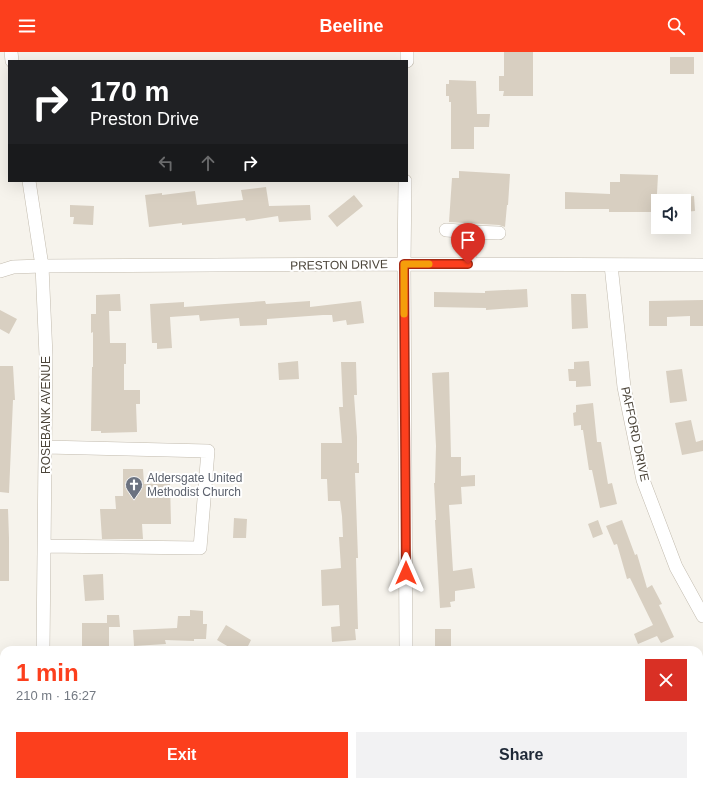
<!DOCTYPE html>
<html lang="en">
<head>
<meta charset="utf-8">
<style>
  body { margin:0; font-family:Helvetica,sans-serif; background:#f2f2f3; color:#1f2937; height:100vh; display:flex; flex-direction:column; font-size:15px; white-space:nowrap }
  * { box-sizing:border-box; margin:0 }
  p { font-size:13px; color:#747a83 }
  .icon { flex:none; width:22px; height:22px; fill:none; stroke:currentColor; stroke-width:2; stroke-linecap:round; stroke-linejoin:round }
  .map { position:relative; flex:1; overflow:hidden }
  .sheet { position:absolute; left:0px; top:594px; width:703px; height:140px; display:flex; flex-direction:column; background:#fff; border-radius:12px 12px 0 0; box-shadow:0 4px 16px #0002 }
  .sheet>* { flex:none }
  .guide { position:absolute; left:8px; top:8px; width:400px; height:122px; border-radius:0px; box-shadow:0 4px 16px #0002; background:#202124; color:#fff; overflow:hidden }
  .fabs { position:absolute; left:651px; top:142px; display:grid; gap:8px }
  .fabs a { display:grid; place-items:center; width:40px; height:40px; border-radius:0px; background:#fff; box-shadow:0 4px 16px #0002; font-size:20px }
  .pin { position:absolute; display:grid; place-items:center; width:34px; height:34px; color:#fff; margin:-41px -17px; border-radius:50% 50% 50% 0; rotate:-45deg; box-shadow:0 0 4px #0007 }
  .pin .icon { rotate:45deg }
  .me { position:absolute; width:44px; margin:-22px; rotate:0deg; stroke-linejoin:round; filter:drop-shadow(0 0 3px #0008) }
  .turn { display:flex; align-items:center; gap:14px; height:84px; padding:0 16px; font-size:18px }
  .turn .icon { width:52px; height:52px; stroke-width:2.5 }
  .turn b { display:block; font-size:28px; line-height:34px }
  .lanes { display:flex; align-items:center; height:38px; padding:0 16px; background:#0003; justify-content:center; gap:20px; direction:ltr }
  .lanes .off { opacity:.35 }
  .round { display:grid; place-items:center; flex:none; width:42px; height:42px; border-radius:0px; background:#f2f2f3 }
  .headline { display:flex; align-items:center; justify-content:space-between; height:68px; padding:0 16px }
  h1 { font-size:24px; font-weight:700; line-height:30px; color:#fc3f1d }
  .action { display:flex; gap:8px; margin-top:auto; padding:8px 16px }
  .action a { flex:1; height:46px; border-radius:0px; background:#fc3f1d; color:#fff; font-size:16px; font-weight:700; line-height:46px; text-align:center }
  .action a+a { background:#f2f2f3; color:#1f2937 }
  header { display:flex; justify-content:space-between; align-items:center; height:52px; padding:0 16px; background:#fc3f1d; color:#fff; font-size:18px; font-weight:700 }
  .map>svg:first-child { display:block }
</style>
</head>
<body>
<header><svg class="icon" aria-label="menu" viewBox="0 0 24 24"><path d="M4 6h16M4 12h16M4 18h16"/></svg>Beeline<svg class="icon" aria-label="search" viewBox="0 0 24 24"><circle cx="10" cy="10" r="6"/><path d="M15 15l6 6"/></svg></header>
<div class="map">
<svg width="703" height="734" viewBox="0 0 703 734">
  <rect width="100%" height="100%" fill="#f6f3ec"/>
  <path fill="#d8cfc1" d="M504 0H533V44H503L504 39H499V24H504Z
    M670 5H694V22H670Z
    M449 28 476 29 477 62H490L489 75H474V97H451V50H449V44H446V32H449Z
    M459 119 510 122 508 153H507L505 175 499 173 449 170 452 126H459Z
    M620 122 658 123 656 160H609V157H565V140L610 142V130H620Z
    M266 135 269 154 310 153 311 168 279 170 278 164 246 169 245 166 182 173V171L149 175 145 143 162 141V143L195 139 197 153 243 148 241 138Z
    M354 143 363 154 337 175 328 164Z
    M694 144 695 159 684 160V145Z
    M70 153 94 154 93 173 73 172 74 165H70Z
    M527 237 528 255 486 258V256L434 255V240L485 241V239Z
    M120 242 121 259H109L110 291H126V312H124V338H140V352H136L137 380 101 381V379H91L92 315H93V280L91 281V262H96V243Z
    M571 242H586L588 276 572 277Z
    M703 248V274H690V264L667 265V274H649V249Z
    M265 249 266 252 310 249V255L361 249 364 271 347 273 346 268 333 270 332 263H323L267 267V273L240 274 239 266 200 269 199 263 170 265 172 296 157 297V291H152L150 252 184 250V255Z
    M0 258 17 267 9 282 0 277Z
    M298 309 299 327 279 328 278 311Z
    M589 309 591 334 576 335V329H569L568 317H574V310Z
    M341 310H356L357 343H354L357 385V411H359V421H355L358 506H356L358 577H355L356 588 332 590 331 575 340 574 339 553 322 554 321 518 341 516 339 485H343L342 464 340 449H328L327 427H321V391H342L339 355H343Z
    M0 314H13L15 348H13L9 441 0 440Z
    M682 317 687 349 670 351 666 319Z
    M449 320 451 405H461V424L475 423V434L461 435 462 452 449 453 453 519 472 516 475 536 455 539V549L450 550 451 555 440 556 435 468H436L434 431H435L436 394 432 321Z
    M593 351 597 390H601L608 432 612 431 617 452 600 456 592 418H589L583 378H581V373L574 374 573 361 576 360V353Z
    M691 368 696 390 703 388V399L682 403 675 371Z
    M123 417H143L144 432 170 431 171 472H142L143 487H102L100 457H116L115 444H123Z
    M0 457H8L9 486H3H9V529H0Z
    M234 466 247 467 246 486H233Z
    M598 468 603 482 593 486 588 472Z
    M622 468 635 503 637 502 647 536 652 533 662 552 659 553 674 585 661 591 657 584 638 592 634 582 653 573 630 526 627 527 617 492 614 493 606 474Z
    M103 522 104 548 85 549 83 523Z
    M190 558 203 559V572H207L206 587H194V589L165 588 166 592 134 594 133 578 177 576 178 564H190Z
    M107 563H119L120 575H109V598H82V571H107Z
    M226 573 251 588 246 598H234L217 588Z
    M435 577H451V598H435Z"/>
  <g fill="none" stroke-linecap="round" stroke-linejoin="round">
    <defs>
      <path id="minor" d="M11 0 12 9
        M407 9V0
        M29 129 42 214 46 304 43 598
        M405 129 404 212 406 598
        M446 178 473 180
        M468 212 473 180 499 181
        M611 213 624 335 643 428 676 515 703 564
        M0 219 13 215 42 214 404 212 703 213
        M45 494 200 496 208 399 46 395
        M406 730V734
        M535 730 540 734
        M39 734V730"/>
    </defs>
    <use href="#minor" stroke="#c2bbae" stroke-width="14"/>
    <use href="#minor" stroke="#fff" stroke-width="13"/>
  </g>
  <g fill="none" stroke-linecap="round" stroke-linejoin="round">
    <defs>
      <path id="route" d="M406 521 404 212H468"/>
    </defs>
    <use href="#route" stroke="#a42913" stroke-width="10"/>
    <use href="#route" stroke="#fc3f1d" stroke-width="7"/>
    <path stroke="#f59e0b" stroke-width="7" d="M404 262V212H429"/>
  </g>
  <defs>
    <symbol id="church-pin" viewBox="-11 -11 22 30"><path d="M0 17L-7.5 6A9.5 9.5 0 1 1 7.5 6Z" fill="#6b7280" stroke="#fff"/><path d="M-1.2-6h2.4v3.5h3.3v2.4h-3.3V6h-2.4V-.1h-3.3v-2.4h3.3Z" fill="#fff"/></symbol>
  </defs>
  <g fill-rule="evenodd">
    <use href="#church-pin" x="124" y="423" width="20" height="27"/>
  </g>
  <g text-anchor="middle" stroke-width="4" stroke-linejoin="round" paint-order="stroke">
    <g font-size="12" fill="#4b4439" stroke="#fff">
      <text transform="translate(339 213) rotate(-1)" y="4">PRESTON DRIVE</text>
      <text transform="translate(46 363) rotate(-90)" y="4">ROSEBANK AVENUE</text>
      <text transform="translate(635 382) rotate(78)" y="4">PAFFORD DRIVE</text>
    </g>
    <g font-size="12" fill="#5b616d" stroke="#fff" text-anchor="start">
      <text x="147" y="430">Aldersgate United<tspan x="147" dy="14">Methodist Church</tspan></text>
    </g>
  </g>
</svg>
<div class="fabs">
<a><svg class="icon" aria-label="sound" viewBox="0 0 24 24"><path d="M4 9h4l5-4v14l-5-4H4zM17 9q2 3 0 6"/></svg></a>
</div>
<div class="pin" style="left:468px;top:212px;background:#d93025"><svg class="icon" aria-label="arrive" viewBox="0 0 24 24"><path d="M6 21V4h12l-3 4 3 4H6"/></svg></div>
<svg class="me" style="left:406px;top:521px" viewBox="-20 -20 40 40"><path d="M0-17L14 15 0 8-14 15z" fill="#fc3f1d" stroke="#fff" stroke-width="4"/></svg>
<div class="guide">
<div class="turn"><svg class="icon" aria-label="right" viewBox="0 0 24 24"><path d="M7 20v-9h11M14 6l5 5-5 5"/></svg><div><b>170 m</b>Preston Drive</div></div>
<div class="lanes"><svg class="icon off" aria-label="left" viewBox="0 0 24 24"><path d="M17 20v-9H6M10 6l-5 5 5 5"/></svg><svg class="icon off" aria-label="ahead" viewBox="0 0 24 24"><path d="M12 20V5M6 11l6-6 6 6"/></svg><svg class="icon" aria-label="right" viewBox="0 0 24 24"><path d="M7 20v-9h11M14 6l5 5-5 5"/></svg></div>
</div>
<section class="sheet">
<div class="headline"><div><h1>1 min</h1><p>210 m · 16:27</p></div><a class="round" style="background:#d93025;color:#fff"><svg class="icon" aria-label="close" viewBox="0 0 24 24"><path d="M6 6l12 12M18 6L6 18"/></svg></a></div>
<div class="action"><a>Exit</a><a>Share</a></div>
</section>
</div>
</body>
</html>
